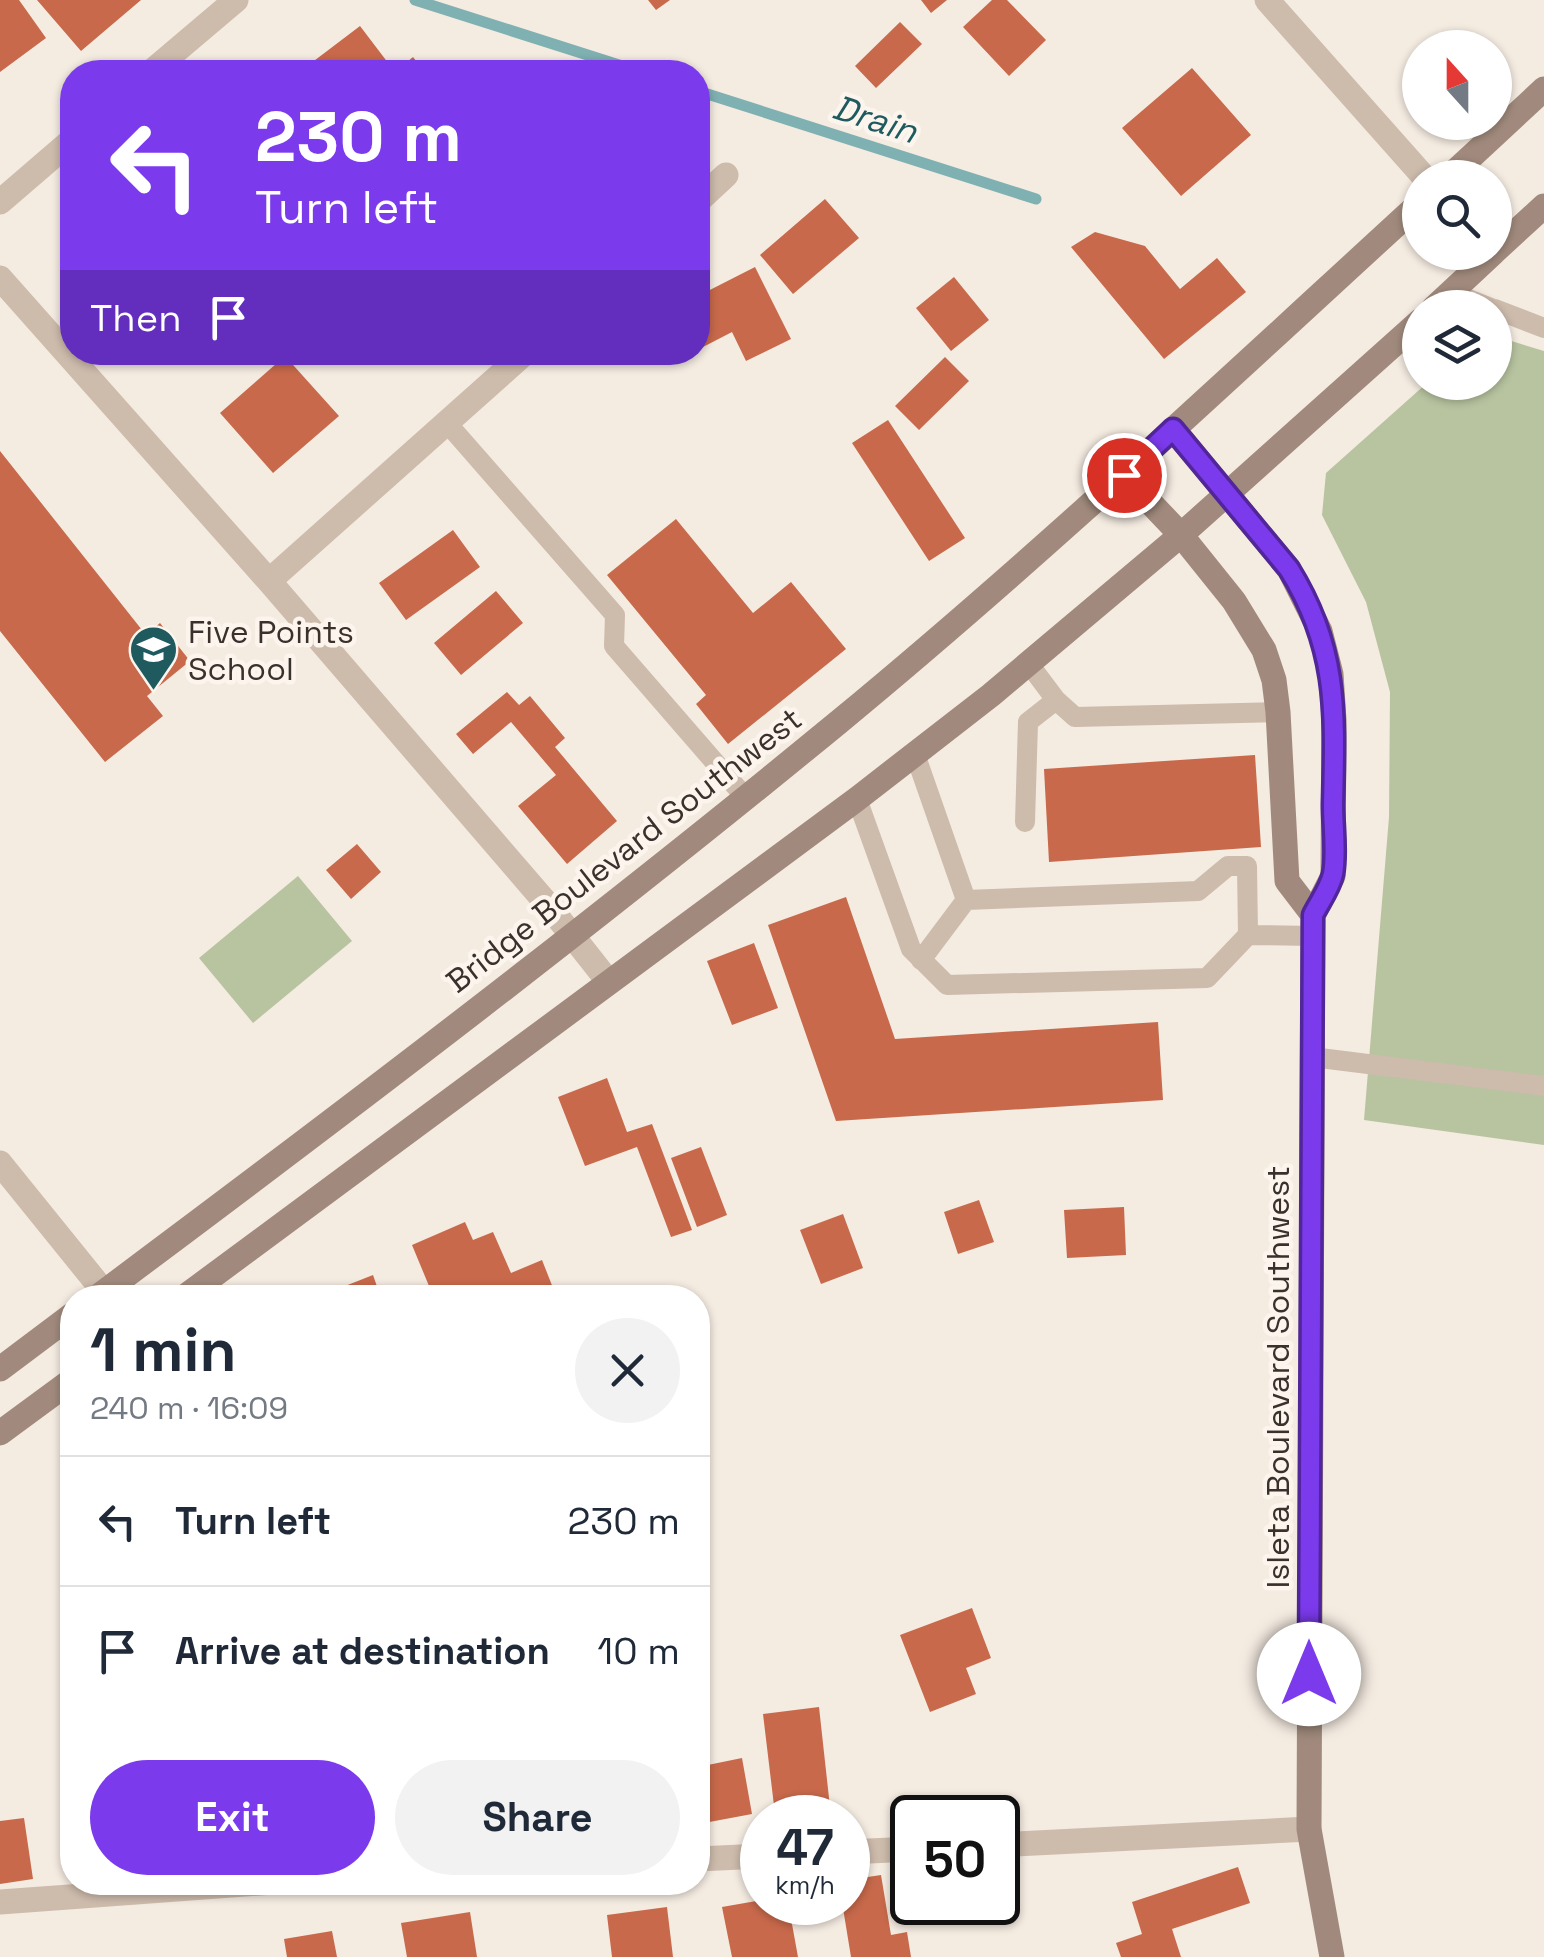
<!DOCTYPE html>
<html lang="en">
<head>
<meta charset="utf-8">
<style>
  body { margin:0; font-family:"Space Grotesk",sans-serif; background:#f2f2f3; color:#1f2937; height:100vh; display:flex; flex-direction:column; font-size:38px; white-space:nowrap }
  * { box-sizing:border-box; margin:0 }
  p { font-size:32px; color:#747a83 }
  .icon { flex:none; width:55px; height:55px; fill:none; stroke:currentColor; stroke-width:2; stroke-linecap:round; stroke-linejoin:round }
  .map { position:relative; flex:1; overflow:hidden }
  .details { position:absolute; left:60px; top:1285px; width:650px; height:610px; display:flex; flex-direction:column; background:#fff; border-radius:40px; box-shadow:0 2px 8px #0004 }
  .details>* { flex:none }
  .top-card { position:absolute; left:60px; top:60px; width:650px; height:305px; border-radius:40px; box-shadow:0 2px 8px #0004; background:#7c3aed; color:#fff; overflow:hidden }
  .needle { width:65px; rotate:339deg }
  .tools { position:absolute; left:1402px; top:30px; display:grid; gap:20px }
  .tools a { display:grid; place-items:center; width:110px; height:110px; border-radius:50%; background:#fff; box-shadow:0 2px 8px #0004; font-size:50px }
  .speed { position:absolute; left:740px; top:1795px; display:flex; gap:20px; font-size:50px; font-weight:700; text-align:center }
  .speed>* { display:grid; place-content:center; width:130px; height:130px; border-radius:50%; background:#fff; box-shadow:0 2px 8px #0004; line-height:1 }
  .speed small { font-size:25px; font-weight:400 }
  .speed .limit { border:5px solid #111; border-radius:15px; background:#fff; color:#111 }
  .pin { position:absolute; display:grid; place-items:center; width:85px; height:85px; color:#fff; margin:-42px; border:5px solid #fff; border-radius:50%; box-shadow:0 2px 10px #0007 }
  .me { position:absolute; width:110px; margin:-55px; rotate:0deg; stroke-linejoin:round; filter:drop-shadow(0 0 8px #0008) }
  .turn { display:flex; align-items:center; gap:35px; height:210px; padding:0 30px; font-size:45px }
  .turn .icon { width:130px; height:130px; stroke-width:2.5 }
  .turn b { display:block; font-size:70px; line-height:85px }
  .then { display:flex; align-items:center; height:95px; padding:0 30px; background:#0003; gap:20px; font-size:38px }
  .round { display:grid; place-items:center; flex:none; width:105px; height:105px; border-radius:52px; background:#f2f2f3 }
  .summary { display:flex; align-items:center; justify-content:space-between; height:170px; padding:0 30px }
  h1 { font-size:60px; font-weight:800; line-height:75px }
  .action { display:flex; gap:20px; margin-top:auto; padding:20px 30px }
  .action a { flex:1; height:115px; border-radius:60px; background:#7c3aed; color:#fff; font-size:40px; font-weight:800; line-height:115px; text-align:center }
  .action a+a { background:#f2f2f3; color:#1f2937 }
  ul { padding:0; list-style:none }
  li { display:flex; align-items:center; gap:30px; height:130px; padding:0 30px; border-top:2px solid #e0e1e3 }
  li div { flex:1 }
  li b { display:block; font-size:38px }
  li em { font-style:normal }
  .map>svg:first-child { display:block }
</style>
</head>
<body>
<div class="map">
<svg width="1544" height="1957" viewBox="0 0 1544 1957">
  <rect width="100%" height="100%" fill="#f4ebe1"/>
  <path fill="#b8c4a0" d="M1495 336 1544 351V1145L1364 1120 1389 817 1390 692 1366 602 1322 515 1326 473 1427 383 1495 382Z
    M298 876 352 941 253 1023 199 958Z"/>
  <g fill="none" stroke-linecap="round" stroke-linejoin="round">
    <path stroke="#7fb0b2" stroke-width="11" d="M415 0 641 72
      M698 91 1036 199"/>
  </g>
  <path fill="#c8694b" d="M0 0H19L46 38 0 72Z
    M37 0H141L81 51Z
    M648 0H670L656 10Z
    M921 0H947L931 13Z
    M992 0H1007L1046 40 1009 76 963 27Z
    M900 22 922 44 876 88 855 66Z
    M360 26 395 72 413 57 425 72H304L302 70Z
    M1192 68 1251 135 1181 196 1122 128Z
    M825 199 859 238 793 294 760 255Z
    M1095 232 1145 246 1180 289 1217 258 1246 292 1164 359 1071 247Z
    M755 267 791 339 746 361 732 332 703 347 698 337V296Z
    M954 277 989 320 951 351 916 308Z
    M285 356 339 416 273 473 220 413Z
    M945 357 969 381 919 430 895 406Z
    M888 420 965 538 929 561 852 443Z
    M0 451 146 635 160 623 190 661 147 696 163 716 105 762 0 631Z
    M676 519 753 613 791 582 846 649 728 744 696 704 706 695 607 575Z
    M453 530 480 567 406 620 379 583Z
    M496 591 523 623 461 675 434 643Z
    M507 692 519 705 530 696 565 738 555 747 617 821 567 864 518 806 556 775 511 722 473 754 456 734Z
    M1255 755 1261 847 1049 862 1044 769Z
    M357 844 381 872 351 899 326 870Z
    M846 897 895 1039 1158 1022 1163 1100 836 1121 768 925Z
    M754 943 778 1008 732 1025 707 961Z
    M607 1078 627 1132 652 1124 692 1230 671 1237 637 1147 585 1166 558 1097Z
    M701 1147 727 1215 697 1227 671 1158Z
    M979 1200 994 1242 958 1254 944 1212Z
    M1124 1207 1126 1255 1067 1258 1064 1210Z
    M843 1214 863 1268 821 1284 800 1230Z
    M465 1222 473 1240 493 1232 511 1273 542 1260 557 1298H463L460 1291 444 1298H434L412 1245Z
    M373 1275 381 1298H338L335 1290Z
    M972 1608 991 1658 966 1668 976 1694 930 1712 900 1635Z
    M819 1707 830 1807 775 1814 763 1714Z
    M742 1758 752 1814 704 1823 698 1791V1767Z
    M72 1796V1862H70L61 1798Z
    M24 1818 33 1879 0 1884V1821Z
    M1238 1867 1250 1903 1172 1929 1181 1957H1121L1116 1943 1142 1934 1132 1902Z
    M881 1875 891 1935 907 1932 911 1957H851L842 1902H848V1880Z
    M762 1900V1902H788L798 1957H732L722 1907Z
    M667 1907 673 1957H612L607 1915Z
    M470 1912 477 1957H407L401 1923Z
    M332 1931 337 1957H287L284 1939Z"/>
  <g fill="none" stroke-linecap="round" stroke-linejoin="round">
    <path stroke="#cdbbac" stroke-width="20" d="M1451 292 1491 308
      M1495 309 1544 328
      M447 423 615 615 614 646 745 797
      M1056 700 1075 717 1278 712
      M915 754 966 900 1198 891 1228 866H1247L1248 935
      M857 799 911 949 947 985 1207 978 1248 935 1313 936
      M1025 822 1028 722 1056 700 1029 664
      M921 960 966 900
      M1312 1057 1544 1086"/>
    <path stroke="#cdbbac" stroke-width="25" d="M1267 0 1425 178
      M151 72 236 0
      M698 201 726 175
      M0 202 72 140
      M0 278 269 581 548 905 608 981
      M269 581 526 352
      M0 1163 109 1298
      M998 1845 1309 1829
      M848 1852 912 1849
      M698 1859 762 1856
      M0 1902 273 1882"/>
    <path stroke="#a18a7d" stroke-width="25" d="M1448 178 1544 89
      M1495 251 1544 206
      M1434 308 1494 252
      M1173 429 1289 569 1320 631 1331 674 1334 720 1333 876 1313 915 1309 1829 1332 1957
      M1124 475 1181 535 1234 601 1264 650 1274 680 1278 712 1287 881 1313 915
      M96 1298C348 1110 598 920 840 721 1040 556 1229 378 1420 203
      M183 1298 857 799 991 695 1181 535 1420 321
      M0 1369 72 1315
      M0 1433 72 1380"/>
  </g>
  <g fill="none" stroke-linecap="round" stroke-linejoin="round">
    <defs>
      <path id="route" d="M1124 475 1173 429 1289 569C1339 649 1335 715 1333 805 1333 827 1337 853 1333 874 1330 888 1319 903 1313 915L1309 1674"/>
    </defs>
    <use href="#route" stroke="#51269a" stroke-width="25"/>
    <use href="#route" stroke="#7c3aed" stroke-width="18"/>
  </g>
  <defs>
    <symbol id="school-pin" viewBox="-11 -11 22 30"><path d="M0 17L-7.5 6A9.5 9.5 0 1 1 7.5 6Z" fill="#1f5a5e" stroke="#fbf5ee"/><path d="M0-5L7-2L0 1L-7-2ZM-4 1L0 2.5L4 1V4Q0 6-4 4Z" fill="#fff"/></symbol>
  </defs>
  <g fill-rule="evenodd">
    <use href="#school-pin" x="126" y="622" width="55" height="75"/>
  </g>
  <g text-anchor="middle" stroke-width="9" stroke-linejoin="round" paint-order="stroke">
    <g font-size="32" fill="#3b302b" stroke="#fbf5ee" text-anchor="start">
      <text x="188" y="643">Five Points<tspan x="188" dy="37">School</tspan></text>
    </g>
    <g font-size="32" fill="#3b302b" stroke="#fbf5ee">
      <text transform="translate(624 850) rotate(-38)" y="11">Bridge Boulevard Southwest</text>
      <text transform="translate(1278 1377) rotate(-90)" y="11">Isleta Boulevard Southwest</text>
    </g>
    <g font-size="35" font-style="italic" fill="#1f5a5e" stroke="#fbf5ee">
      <text transform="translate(875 119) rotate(18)" y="12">Drain</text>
    </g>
  </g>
</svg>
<div class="tools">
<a><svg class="needle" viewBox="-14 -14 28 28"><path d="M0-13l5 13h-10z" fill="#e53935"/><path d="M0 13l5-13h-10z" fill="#747a83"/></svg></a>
<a><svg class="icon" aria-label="search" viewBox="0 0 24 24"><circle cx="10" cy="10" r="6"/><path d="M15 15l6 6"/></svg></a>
<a><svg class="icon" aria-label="layers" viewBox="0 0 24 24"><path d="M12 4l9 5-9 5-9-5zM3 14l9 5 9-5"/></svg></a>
</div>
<div class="speed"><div>47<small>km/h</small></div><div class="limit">50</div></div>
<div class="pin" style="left:1124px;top:475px;background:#d93025"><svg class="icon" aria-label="arrive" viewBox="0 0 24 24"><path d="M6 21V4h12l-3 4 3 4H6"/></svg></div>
<svg class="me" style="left:1309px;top:1674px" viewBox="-20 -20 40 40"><circle r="19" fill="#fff"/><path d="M0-13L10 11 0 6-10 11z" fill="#7c3aed"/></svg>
<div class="top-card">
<div class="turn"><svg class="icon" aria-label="left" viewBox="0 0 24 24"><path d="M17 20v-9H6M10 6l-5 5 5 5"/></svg><div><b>230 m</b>Turn left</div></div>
<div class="then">Then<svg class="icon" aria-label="arrive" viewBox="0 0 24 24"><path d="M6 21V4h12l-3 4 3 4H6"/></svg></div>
</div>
<section class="details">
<div class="summary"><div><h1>1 min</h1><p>240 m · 16:09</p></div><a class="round"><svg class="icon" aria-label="close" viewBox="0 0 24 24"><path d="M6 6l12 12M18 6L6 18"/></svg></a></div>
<ul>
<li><svg class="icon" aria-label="left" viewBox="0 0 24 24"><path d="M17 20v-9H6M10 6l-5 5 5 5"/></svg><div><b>Turn left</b></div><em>230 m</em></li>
<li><svg class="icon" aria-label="arrive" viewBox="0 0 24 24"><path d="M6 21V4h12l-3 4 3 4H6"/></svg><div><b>Arrive at destination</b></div><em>10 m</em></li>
</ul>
<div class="action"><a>Exit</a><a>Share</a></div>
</section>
</div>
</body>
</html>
